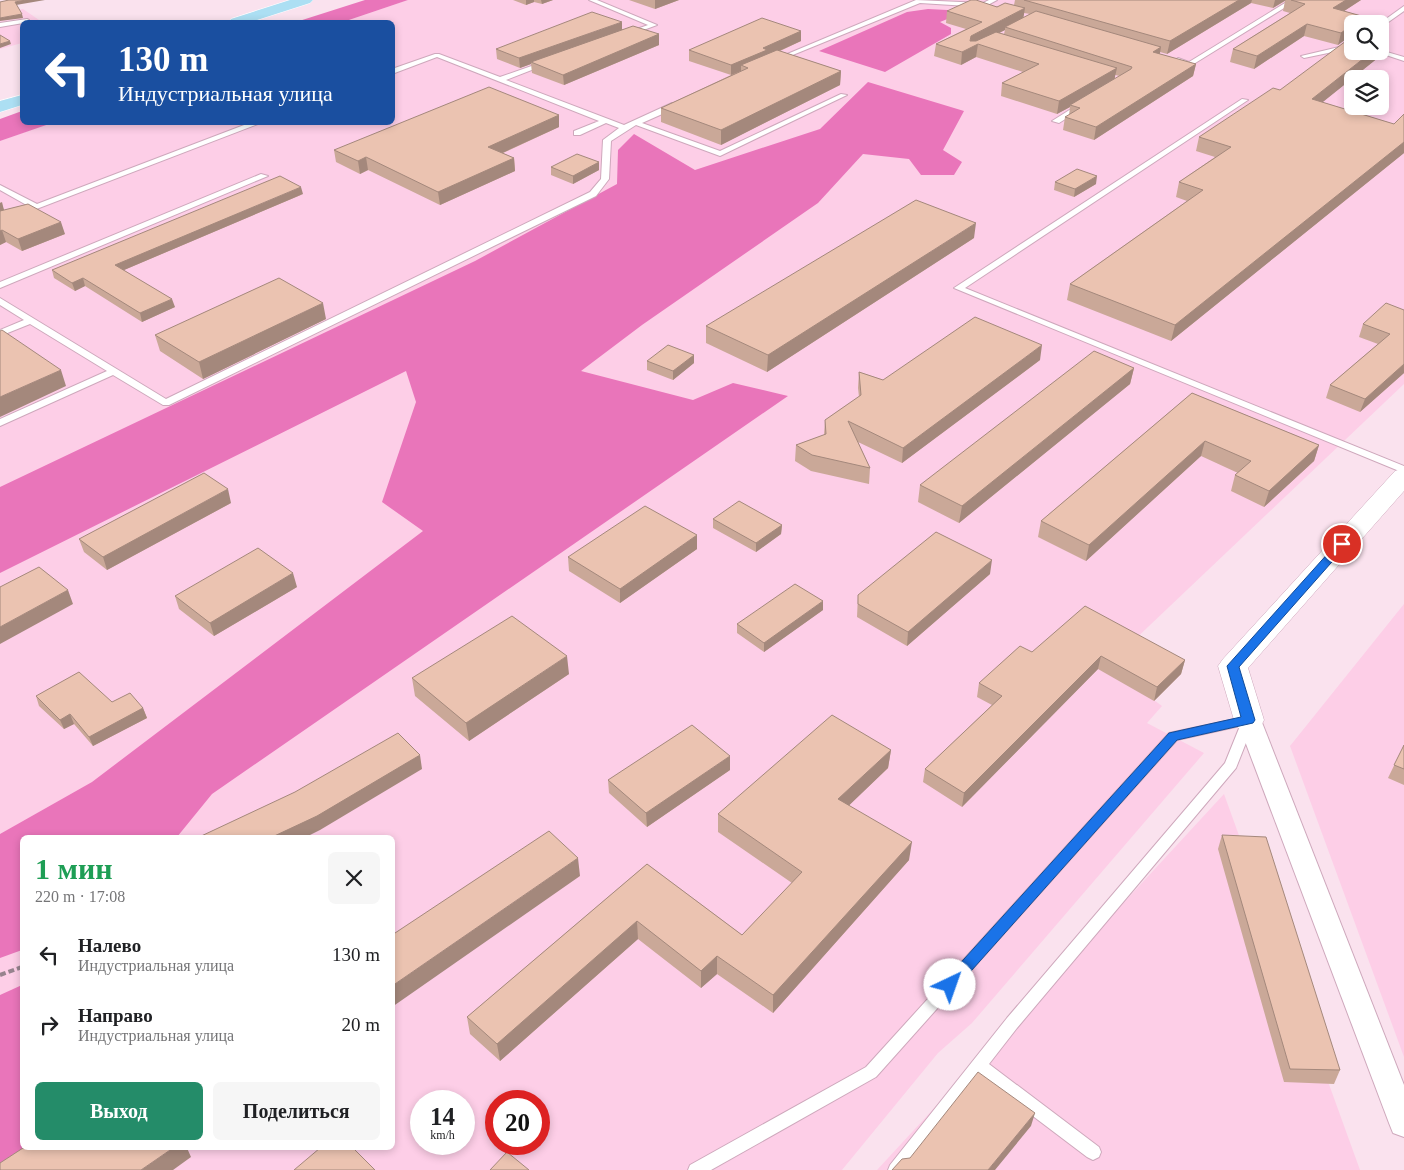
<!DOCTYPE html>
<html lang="ru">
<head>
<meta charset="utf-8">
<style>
  body { margin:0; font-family:"Times New Roman",serif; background:#f6f6f6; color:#202124; height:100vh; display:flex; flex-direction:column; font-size:19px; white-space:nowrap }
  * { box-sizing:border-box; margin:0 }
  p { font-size:16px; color:#757577 }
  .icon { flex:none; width:28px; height:28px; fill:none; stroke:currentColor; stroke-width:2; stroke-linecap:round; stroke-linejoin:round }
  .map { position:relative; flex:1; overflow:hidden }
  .drawer { position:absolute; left:20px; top:835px; width:375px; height:315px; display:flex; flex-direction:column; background:#fff; border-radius:8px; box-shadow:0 2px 8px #0003 }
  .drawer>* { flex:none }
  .guide { position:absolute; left:20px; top:20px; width:375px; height:105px; border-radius:8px; box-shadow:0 2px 8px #0003; background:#1a4fa0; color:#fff; overflow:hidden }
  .tools { position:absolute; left:1344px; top:15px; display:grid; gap:10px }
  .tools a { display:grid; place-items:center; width:45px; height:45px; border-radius:8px; background:#fff; box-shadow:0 2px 8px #0003; font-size:25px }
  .speed { position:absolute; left:410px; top:1090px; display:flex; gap:10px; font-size:25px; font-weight:700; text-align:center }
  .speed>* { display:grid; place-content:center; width:65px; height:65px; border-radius:50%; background:#fff; box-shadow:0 2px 8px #0003; line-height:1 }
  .speed small { font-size:12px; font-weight:400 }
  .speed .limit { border:8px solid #d22; background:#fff; color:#111 }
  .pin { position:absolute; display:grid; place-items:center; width:42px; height:42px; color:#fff; margin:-21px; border:2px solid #fff; border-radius:50%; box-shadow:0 1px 5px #0007 }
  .me { position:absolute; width:55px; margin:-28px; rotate:42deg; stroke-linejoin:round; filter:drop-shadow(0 0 4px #0008) }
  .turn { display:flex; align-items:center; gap:18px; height:105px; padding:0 15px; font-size:22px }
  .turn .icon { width:65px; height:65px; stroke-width:2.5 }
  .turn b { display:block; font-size:35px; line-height:42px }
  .round { display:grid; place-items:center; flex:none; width:52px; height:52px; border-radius:8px; background:#f6f6f6 }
  .overview { display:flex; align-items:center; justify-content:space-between; height:85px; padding:0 15px }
  h1 { font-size:30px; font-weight:800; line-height:38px; color:#1e9e55 }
  .cta { display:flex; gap:10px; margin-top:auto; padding:10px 15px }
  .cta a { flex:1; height:58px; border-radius:8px; background:#248c69; color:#fff; font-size:20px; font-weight:800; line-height:58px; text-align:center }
  .cta a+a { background:#f6f6f6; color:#202124 }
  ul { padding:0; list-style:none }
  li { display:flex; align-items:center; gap:15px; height:70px; padding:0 15px }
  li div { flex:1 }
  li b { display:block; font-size:19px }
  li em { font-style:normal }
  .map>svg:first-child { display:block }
</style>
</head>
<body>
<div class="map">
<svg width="1404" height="1170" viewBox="0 0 1404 1170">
  <rect width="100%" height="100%" fill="#fae2ee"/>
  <path fill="#fdcee7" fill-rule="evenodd" d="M408 0H1404V384L1129 645 1181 674 1154 700 1162 706 1147 723 1204 753 972 1023 938 1053 842 1170H0V141L53 122H392V22H343ZM1352 24H1380V51H1352ZM1352 79H1380V106H1352ZM22 838H392V1148H22ZM421 1101H464V1144H421ZM496 1101H539V1144H496Z
    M23 9 42 22H22V43L0 49V13Z
    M1404 604V1057L1290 746Z
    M1224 794 1360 1170H877L889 1157Z"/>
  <path fill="#e975ba" d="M365 0H408L343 22H296Z
    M928 9 967 11 940 22 951 28V34L885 72 819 51 907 12Z
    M868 82 964 111 943 150 962 162 954 175H921L909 159 863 154 818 203 642 325 581 371 693 400 733 383 788 396 212 794 177 837 22 838V950L0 958V834L92 782 423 531 382 502 416 402 406 371 0 573V487L475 261 617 184 618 150 634 134 695 170 820 129Z
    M22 111V122L52 123 0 141V119Z
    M22 985V1148H46L0 1170V995Z"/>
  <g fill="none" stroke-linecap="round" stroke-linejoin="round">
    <defs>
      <path id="service" d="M589 0H597L657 25 630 35H626V33L648 25Z
        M916 0 983 3 989 0H997L984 7 920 3 778 61 773 60Z
        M1290 0H1297L1192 65 1175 60 1178 58 1189 62Z
        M1404 6V11L1380 28 1379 24Z
        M27 19 29 20V22L0 27V23Z
        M1352 44V48L1304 58 1301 56Z
        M1380 50 1404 57V61L1374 51H1380Z
        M435 54H439L500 77 543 62H547V64L506 80 624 125 672 103H678V107L642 123 720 151 841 94 847 95 720 156 636 125 611 141 609 179 596 196 169 405H163L113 375 0 426V419L107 371 30 324 0 336V330L24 320 0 305V298L166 399 590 192 601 179 603 140 619 128 606 123 580 135H574V131L599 121 437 57 392 74V69Z
        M1242 99 1248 100 965 288 1404 466V473L954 288Z
        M1079 104 1086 106 1059 123 1052 121Z
        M252 122H263L0 223V218L30 207 0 190V185L37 204Z
        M261 174 268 176 0 288V282Z
        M1249 716 1253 717 1255 720 1236 768 1017 1028 989 1064 1099 1147 1101 1152 1099 1157 1093 1160 1087 1157 980 1076 906 1170H888L890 1165 1007 1018 1225 763 1240 726 1177 740 876 1077 711 1170H688L690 1165 866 1067 1169 733Z"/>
      <path id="minor" d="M1249 712 1257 714 1261 720 1404 1085V1137L1393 1133 1389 1123 1237 720 1241 714Z"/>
      <path id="tertiary" d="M1404 468V491L1248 668 1264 720 1260 728 1249 731 1238 728 1234 720 1218 666 1223 659 1395 471Z"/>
      <path id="primary" d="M290 0H313L310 3 251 22H229L231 19Z
        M22 95V105L0 112V101Z"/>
    </defs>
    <use href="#service" stroke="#cea8bc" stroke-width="2"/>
    <use href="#minor" stroke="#cea8bc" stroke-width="2"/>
    <use href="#tertiary" stroke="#cea8bc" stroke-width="1"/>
    <use href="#primary" stroke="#fff" stroke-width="1"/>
    <path stroke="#97838e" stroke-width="4" stroke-dasharray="6 3" stroke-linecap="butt" d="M0 975 22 967"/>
    <use href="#service" fill="#fff" fill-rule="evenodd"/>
    <use href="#minor" fill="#fff" fill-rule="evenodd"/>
    <use href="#tertiary" fill="#fff" fill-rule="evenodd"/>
    <use href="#primary" fill="#acdff3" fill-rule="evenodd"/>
  </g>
  <path fill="#caa898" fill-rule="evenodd" d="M513 0H553L542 4 534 2 526 5Z
    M629 0H679L655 9Z
    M1015 0H1361L1344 11 1365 17 1338 45 1304 36 1254 69 1230 62 1233 49 1290 13 1283 11 1285 1 1273 8 1251 3 1167 54 1160 52V54L1196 64 1193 76 1094 140 1063 130 1065 117 1069 115 1070 107 1057 114 1001 96 1002 83 1023 72 976 57 961 65 934 56 936 44 966 29 946 23 947 11 1014 5ZM1024 13 1030 14 1023 18ZM1005 30 1004 34 999 33ZM1115 75 1120 76 1115 79Z
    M622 29 659 34V45L564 85 532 73 531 64 520 68 497 59 496 49Z
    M801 31V41L780 51 841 71 840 85 721 145 661 122V108L731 75 689 61V50Z
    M1379 57 1322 102 1394 124 1404 114V153L1171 341 1067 300 1070 284 1187 201 1176 197 1179 182 1215 157 1196 151 1199 137 1280 90Z
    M559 115V127L503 153 514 158 515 171 440 205 368 170 360 174 336 162 334 150Z
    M551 167 599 170 573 184 551 175Z
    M1055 182 1096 184 1074 197 1054 190Z
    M303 194 124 270 175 307 142 322 85 286 75 291 54 278 52 270Z
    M0 202 4 210 65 234 22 251 6 242 0 245Z
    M974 238 767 372 706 343V326Z
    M1404 310V373L1360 412 1326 398 1330 385 1378 344 1359 337 1363 324Z
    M326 319 203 379 160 351 155 335Z
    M694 355V363L673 380 647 370V361Z
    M1040 360 902 463 858 442 870 468 869 484 811 471 795 461 796 445 824 435 825 420 859 397 858 388 859 372 883 380Z
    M1134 368 1130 384 959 523 918 502 920 485Z
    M1192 393 1319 445 1314 461 1264 507 1231 491 1235 475 1238 473 1201 456 1086 561 1038 537 1041 521Z
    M231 503 107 570 84 552 79 539Z
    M713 519 782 525 781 534 756 552 713 528Z
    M697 549 620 603 569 571 568 557Z
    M990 574 907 646 857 617 858 595Z
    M297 587 214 636 179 609 175 596Z
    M823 610 764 652 737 633V624Z
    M1032 652 1185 660 1181 674 1154 701 1098 669 962 807 923 782 925 769 992 705 977 697 979 683Z
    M569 674 469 741 415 696 412 678Z
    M36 696 112 702 143 708 147 718 93 746 74 724 64 729 39 706Z
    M1404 745V785L1388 778Z
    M891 750 888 768 849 805 909 860 773 1013 717 974 701 988 638 939 500 1061 470 1034 467 1017 647 864 742 935 792 883 718 832V814Z
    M730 770 647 827 609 793 608 780Z
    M1222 835 1340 1070 1334 1084 1284 1082 1218 849Z"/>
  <path fill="#a4887c" d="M26 0H45L16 5 15 2Z
    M526 0H534V2L526 5Z
    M541 0H553L542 4Z
    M655 0H679L655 9Z
    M1239 0H1252L1251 3 1167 54 1170 41Z
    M1275 0H1286L1273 8Z
    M1346 0H1361L1329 21 1333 8Z
    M1025 8 1023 20 1005 27V30L969 48 971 36Z
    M22 14 23 18 0 21V18Z
    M1365 17 1363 24H1355Z
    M622 22V32L531 62V64L520 68 519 58Z
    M1307 24 1304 36 1254 69 1257 56Z
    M1352 25V35L1338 45 1341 33Z
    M801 31V41L766 57 748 68 741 65V71L731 75V65L763 48Z
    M659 34V45L564 85 563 75Z
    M10 41 11 44 0 48V44Z
    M978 44 976 57 961 65 962 52Z
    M1383 44 1379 57 1308 114 1312 99 1373 51H1380V46Z
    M1161 47 1159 59 1153 52Z
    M1196 64 1193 76 1094 140 1096 127Z
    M1117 68 1114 81 1070 105V107L1057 114 1059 101Z
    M841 71 840 85 721 145V130Z
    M559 115V127L489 159 488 147Z
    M1404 142V153L1171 341 1175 325Z
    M366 157 368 170 360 174 358 161Z
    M514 158 515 171 440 205 438 192Z
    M599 162V170L573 184V176Z
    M1097 176 1096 184 1074 197 1075 189Z
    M301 187 303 194 117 273 115 265Z
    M2 202 5 214 0 216V203Z
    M61 222 65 234 22 251 18 239Z
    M976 223 974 238 767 372 768 355Z
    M2 230 6 242 0 245V231Z
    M83 278 85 286 75 291 72 283Z
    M172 299 175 307 142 322 140 313Z
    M323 303 326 319 203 379 199 362Z
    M1042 345 1040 360 902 463 903 448Z
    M694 355V363L673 380V371Z
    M1404 364V373L1360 412 1365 399Z
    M1134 368 1130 384 959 523 962 506Z
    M61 370 66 386 0 417V397Z
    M1205 441 1201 456 1086 561 1089 545Z
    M1319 445 1314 461 1264 507 1269 491Z
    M228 489 231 503 107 570 103 557Z
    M782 525 781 534 756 552V543Z
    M697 535V549L620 603V589Z
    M992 560 990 574 907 646 908 632Z
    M293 573 297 587 214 636 210 623Z
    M68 590 73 604 0 644V627Z
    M823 601V610L764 652V643Z
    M567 656 569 674 469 741 466 723Z
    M1101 656 1098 669 962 807 964 793Z
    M1185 660 1181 674 1154 701 1157 687Z
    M143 708 147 718 93 746 89 737Z
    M70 714 74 724 64 729 60 720Z
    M891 750 888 768 837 817 838 799Z
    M420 755 422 769 320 830 304 838H270Z
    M730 756V770L647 827 646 813Z
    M912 842 909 860 773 1013V995Z
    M578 858 580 876 392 1007V986Z
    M637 921 638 939 500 1061 497 1044Z
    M717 956V974L701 988V971Z
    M1035 1113 1031 1126 995 1170H988Z
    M173 1148H187L191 1157 173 1170H141Z"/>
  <path fill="#ebc3b1" stroke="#a4887c" d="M9 0H26L15 2 22 14 0 18V2Z
    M971 0H976L997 7 1005 3 1025 8 971 36 970 41H976L996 32 1117 68 1059 101 1002 83 1039 64 978 44 962 52 936 44 982 22 947 11Z
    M1024 0H1239L1170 41Z
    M1291 0H1346L1333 8 1365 17 1355 24H1352V25L1341 33 1307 24 1257 56 1233 49 1305 4Z
    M1036 11 1161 47 1153 52 1196 64 1096 127 1065 117 1080 108 1070 105 1131 69 1132 67 1005 27Z
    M592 12 622 22 519 58 496 49Z
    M762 18 801 31 763 48 767 50 731 65 689 50Z
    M633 26 659 34 563 75 531 62Z
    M0 35 10 41 0 44Z
    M1352 37V51H1373L1312 99 1394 124 1404 114V142L1175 325 1070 284 1203 190 1179 182 1231 147 1199 137 1273 88 1280 90 1350 38Z
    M777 50 841 71 721 130 661 108 748 68 741 65Z
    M489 87 559 115 488 147 514 158 438 192 366 157 358 161 334 150Z
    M577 154 599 162 573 176 551 167Z
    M1077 169 1097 176 1075 189 1055 182Z
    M280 176 301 187 115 265 172 299 140 313 83 278 72 283 52 270Z
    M916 200 976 223 768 355 706 326Z
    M28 204 61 222 18 239 2 230 0 231V211Z
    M279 278 323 303 199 362 155 335Z
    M1386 303 1404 310V364L1365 399 1330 385 1390 334 1363 324Z
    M975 317 1042 345 903 448 848 421 870 468 812 455 796 445 826 434 825 420 861 395 859 372 883 380Z
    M2 330 61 370 0 397V331Z
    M668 345 694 355 673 371 647 361Z
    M1094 351 1134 368 962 506 920 485Z
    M1192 393 1319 445 1269 491 1235 475 1251 461 1205 441 1089 545 1041 521Z
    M204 473 228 489 103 557 79 539Z
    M739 501 782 525 756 543 713 519Z
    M645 506 697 535 620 589 568 557Z
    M936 532 992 560 908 632 858 604V595Z
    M258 548 293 573 210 623 175 596Z
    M39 567 68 590 0 627V587Z
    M795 584 823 601 764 643 737 624Z
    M1085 606 1185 660 1157 687 1101 656 964 793 925 769 1002 696 979 683 1020 646 1032 652Z
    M512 616 567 656 466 723 412 678Z
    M79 672 112 702 130 693 143 708 89 737 70 714 60 720 36 696Z
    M832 715 891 750 838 799 912 842 773 995 717 956 701 971 637 921 497 1044 467 1017 647 864 742 935 802 872 718 814Z
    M692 725 730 756 646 813 608 780Z
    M398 733 420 755 317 816 270 838H197L295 792Z
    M1404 745V769L1394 765Z
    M549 831 578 858 392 986V935Z
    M1222 835 1266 837 1340 1070 1290 1069Z
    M978 1072 1035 1113 988 1170H892L902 1159 910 1158Z
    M23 1148H173L141 1170H0V1163Z
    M320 1148H353L375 1170H294Z
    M507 1152 529 1170H490Z"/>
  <path fill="#1a73e8" stroke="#114b97" d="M1342 540 1348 544 1346 546 1239 667 1255 720 1253 723 1177 740 955 989 950 991 945 989 942 985 945 980 1169 733 1241 717 1227 666 1339 541Z"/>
</svg>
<div class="tools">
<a><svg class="icon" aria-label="search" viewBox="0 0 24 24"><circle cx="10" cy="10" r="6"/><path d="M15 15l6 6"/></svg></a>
<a><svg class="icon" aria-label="layers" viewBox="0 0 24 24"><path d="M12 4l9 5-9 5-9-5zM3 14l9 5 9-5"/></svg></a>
</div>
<div class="speed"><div>14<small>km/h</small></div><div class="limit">20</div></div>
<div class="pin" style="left:1342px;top:544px;background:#d93025"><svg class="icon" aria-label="arrive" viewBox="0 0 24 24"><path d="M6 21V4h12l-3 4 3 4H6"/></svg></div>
<svg class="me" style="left:950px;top:985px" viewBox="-20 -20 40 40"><circle r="19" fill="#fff"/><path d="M0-13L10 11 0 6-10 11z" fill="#1a73e8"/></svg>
<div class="guide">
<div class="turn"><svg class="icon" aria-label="left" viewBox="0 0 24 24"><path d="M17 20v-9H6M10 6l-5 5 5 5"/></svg><div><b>130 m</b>Индустриальная улица</div></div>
</div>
<section class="drawer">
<div class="overview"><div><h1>1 мин</h1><p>220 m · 17:08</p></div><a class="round"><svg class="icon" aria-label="close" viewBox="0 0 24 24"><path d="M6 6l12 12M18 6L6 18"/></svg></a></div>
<ul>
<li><svg class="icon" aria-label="left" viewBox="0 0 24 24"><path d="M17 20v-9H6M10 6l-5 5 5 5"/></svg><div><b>Налево</b><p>Индустриальная улица</p></div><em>130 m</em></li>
<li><svg class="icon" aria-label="right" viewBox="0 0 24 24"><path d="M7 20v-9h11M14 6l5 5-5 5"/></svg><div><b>Направо</b><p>Индустриальная улица</p></div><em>20 m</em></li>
</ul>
<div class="cta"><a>Выход</a><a>Поделиться</a></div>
</section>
</div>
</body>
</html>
